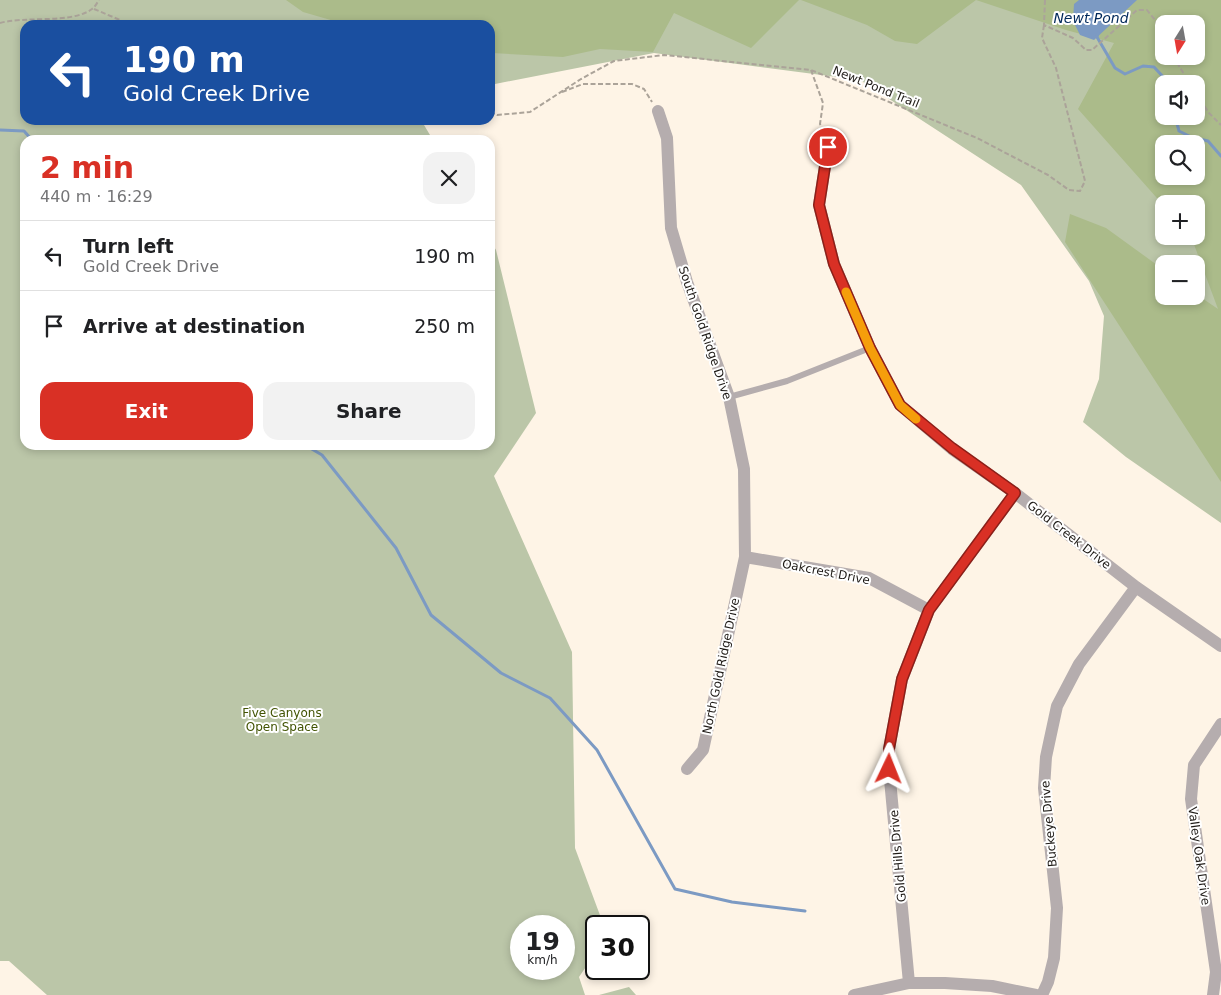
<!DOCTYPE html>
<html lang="en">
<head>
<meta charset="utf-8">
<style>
  body { margin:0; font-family:"DejaVu Sans",sans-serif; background:#f2f2f2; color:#202124; height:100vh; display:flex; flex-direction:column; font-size:19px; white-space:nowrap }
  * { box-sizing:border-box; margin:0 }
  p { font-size:16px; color:#757577 }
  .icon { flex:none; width:28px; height:28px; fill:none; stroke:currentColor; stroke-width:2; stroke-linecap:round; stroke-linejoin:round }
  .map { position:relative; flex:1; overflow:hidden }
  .drawer { position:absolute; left:20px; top:135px; width:475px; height:315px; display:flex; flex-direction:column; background:#fff; border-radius:15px; box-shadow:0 2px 8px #0003 }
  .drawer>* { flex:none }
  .banner { position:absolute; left:20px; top:20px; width:475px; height:105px; border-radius:15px; box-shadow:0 2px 8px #0003; background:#1a4fa0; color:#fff; overflow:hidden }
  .needle { width:32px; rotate:191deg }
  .fabs { position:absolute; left:1155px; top:15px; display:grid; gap:10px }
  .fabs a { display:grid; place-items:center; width:50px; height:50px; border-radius:10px; background:#fff; box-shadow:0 2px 8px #0003; font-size:25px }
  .speed { position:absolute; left:510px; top:915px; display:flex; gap:10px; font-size:25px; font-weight:700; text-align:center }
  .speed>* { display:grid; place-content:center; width:65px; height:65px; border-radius:50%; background:#fff; box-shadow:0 2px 8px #0003; line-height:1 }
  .speed small { font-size:12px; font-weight:400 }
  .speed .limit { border:2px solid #111; border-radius:8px; background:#fff; color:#111 }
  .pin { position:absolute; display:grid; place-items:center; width:42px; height:42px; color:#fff; margin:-21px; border:2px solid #fff; border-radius:50%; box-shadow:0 1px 5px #0007 }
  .me { position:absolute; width:55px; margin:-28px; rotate:2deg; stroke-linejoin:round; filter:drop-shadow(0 0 4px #0008) }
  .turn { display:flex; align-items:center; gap:18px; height:105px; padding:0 20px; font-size:22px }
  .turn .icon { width:65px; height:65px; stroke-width:2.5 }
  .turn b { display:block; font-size:35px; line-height:42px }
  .round { display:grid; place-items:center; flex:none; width:52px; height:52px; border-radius:15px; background:#f2f2f2 }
  .head { display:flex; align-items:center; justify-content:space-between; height:85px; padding:0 20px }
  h1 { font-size:30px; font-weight:700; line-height:38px; color:#d93025 }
  .action { display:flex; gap:10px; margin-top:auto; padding:10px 20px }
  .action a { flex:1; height:58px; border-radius:15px; background:#d93025; color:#fff; font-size:20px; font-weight:700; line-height:58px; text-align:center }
  .action a+a { background:#f2f2f2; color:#202124 }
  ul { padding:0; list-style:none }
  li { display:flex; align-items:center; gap:15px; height:70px; padding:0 20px; border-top:1px solid #e0e0e0 }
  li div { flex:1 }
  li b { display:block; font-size:19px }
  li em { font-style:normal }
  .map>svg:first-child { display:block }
</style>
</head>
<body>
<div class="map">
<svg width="1221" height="995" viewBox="0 0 1221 995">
  <rect width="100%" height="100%" fill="#fef4e6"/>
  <path fill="#bbc6a8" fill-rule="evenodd" d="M0 0H1221V523L1126 457 1083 422 1099 379 1104 316 1089 281 1021 185 860 80 654 53 490 85V25H25V120H421L433 140H25V445H490V240L496 250 536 413 494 476 572 652 575 848 604 926H596V952L579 977 585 995H47L9 961H0ZM1164 24H1196V56H1164ZM1164 84H1196V116H1164ZM1164 144H1196V176H1164ZM1164 204H1196V236H1164ZM1164 264H1196V296H1164ZM521 926H564V969H521Z
    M629 987 636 995H599Z"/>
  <path fill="#abbb8a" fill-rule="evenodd" d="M286 0H799L751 48 674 13 653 52 600 49 563 57 492 53 490 52V25H348L303 12Z
    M801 0H1221V482L1065 242 1070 214 1106 228 1164 270V296H1196V294L1218 309 1192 239 1190 236H1196V204H1164V206L1078 109 1114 43 1066 30 976 0 917 44 895 41 867 25ZM1164 24H1196V56H1164ZM1164 84H1196V116H1164ZM1164 144H1196V176H1164Z"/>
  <path fill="#7c9ac3" d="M1079 0H1137L1094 40 1080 35 1073 21 1074 4Z"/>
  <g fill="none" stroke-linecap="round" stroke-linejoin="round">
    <path stroke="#7c9ac3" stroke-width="3" d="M1098 33 1097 37 1115 68 1125 74 1143 66 1154 67 1167 81V84
      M1175 116 1179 131 1191 137 1208 141 1221 156
      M0 130 24 131 32 140
      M305 445 322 455 396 548 431 615 501 673 550 698 597 750 675 889 732 902 805 911"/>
    <path stroke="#aba399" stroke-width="2" stroke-dasharray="5 2.5" stroke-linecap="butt" d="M1045 0 1044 25 1073 38 1086 50H1092L1137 10H1147L1155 20 1164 39
      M94 9 120 20 128 25
      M0 23C24 16 72 24 92 9 95 7 97 3 99 0
      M1173 56 1190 84
      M811 70 823 103 820 124 825 137
      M562 92 583 84H632L644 89 652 102
      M1196 94 1209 113 1221 125
      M490 112 497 115 530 112 581 79 614 61 664 55 811 70 977 138 1048 175 1069 190 1080 191 1085 181 1056 68 1042 38 1044 25"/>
    <path stroke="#b5adae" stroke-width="6" d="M729 397 787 381 870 348"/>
    <path stroke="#b5adae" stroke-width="12" d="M658 111 667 138 671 228 687 282 729 397 744 469 745 557 703 750 687 769
      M828 147 819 205 834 264 870 348 900 405 952 449 1015 493 1136 587 1221 646
      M745 557 869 578 929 610
      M909 983 889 769V749L902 679 929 610 1015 493
      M854 995 909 983H945L992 986 1036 995
      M1042 995 1048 982 1054 958 1057 908 1044 788 1046 757 1057 706 1079 664 1136 587
      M1213 995 1216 972 1191 799 1194 765 1221 724"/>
  </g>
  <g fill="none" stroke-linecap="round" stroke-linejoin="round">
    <defs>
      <path id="route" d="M828 147 819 205 834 264 870 348 900 405 952 448 1015 493 929 610 902 679 889 749V769"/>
    </defs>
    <use href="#route" stroke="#8d1f18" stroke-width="12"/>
    <use href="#route" stroke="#d93025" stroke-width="9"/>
    <path stroke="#f59e0b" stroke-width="9" d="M846 292 870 348 900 405 916 419"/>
  </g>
  <g text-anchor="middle" stroke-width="4" stroke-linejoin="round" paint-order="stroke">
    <g font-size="12" fill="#1e1a16" stroke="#fff">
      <text transform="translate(876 87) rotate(22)" y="4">Newt Pond Trail</text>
      <text transform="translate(705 333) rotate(71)" y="4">South Gold Ridge Drive</text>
      <text transform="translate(1069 535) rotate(38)" y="4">Gold Creek Drive</text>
      <text transform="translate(826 572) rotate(11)" y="4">Oakcrest Drive</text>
      <text transform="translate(721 666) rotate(-78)" y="4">North Gold Ridge Drive</text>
      <text transform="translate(1049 824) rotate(-95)" y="4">Buckeye Drive</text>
      <text transform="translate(898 856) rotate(-95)" y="4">Gold Hills Drive</text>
      <text transform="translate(1199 856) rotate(82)" y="4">Valley Oak Drive</text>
    </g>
    <g font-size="12" fill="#425403" stroke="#fff">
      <text x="282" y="717">Five Canyons<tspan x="282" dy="14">Open Space</tspan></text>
    </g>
    <g font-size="14" font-style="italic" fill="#00285a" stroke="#fff">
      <text x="1091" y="23">Newt Pond</text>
    </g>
  </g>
</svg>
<div class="fabs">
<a><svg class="needle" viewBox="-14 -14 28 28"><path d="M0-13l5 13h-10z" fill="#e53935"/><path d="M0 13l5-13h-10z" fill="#757577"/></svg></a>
<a><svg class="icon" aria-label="sound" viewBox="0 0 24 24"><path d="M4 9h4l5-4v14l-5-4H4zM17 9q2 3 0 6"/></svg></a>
<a><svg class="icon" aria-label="search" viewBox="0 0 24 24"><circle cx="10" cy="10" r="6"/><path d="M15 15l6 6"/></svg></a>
<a>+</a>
<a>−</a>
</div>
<div class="speed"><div>19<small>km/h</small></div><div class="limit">30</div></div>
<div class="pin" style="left:828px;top:147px;background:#d93025"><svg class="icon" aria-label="arrive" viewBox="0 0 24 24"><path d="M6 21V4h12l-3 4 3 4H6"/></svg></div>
<svg class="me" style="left:889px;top:769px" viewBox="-20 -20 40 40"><path d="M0-17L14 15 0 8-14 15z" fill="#d93025" stroke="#fff" stroke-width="4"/></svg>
<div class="banner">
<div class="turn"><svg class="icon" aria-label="left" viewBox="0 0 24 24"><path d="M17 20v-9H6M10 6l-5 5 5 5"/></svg><div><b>190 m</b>Gold Creek Drive</div></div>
</div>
<section class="drawer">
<div class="head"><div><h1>2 min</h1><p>440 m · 16:29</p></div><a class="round"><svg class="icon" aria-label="close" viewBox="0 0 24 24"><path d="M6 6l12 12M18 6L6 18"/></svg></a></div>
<ul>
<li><svg class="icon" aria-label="left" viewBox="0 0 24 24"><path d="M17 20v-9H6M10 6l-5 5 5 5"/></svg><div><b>Turn left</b><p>Gold Creek Drive</p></div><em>190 m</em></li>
<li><svg class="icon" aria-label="arrive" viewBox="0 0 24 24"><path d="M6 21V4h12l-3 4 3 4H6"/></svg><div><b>Arrive at destination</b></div><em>250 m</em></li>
</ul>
<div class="action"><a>Exit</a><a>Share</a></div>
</section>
</div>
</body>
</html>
